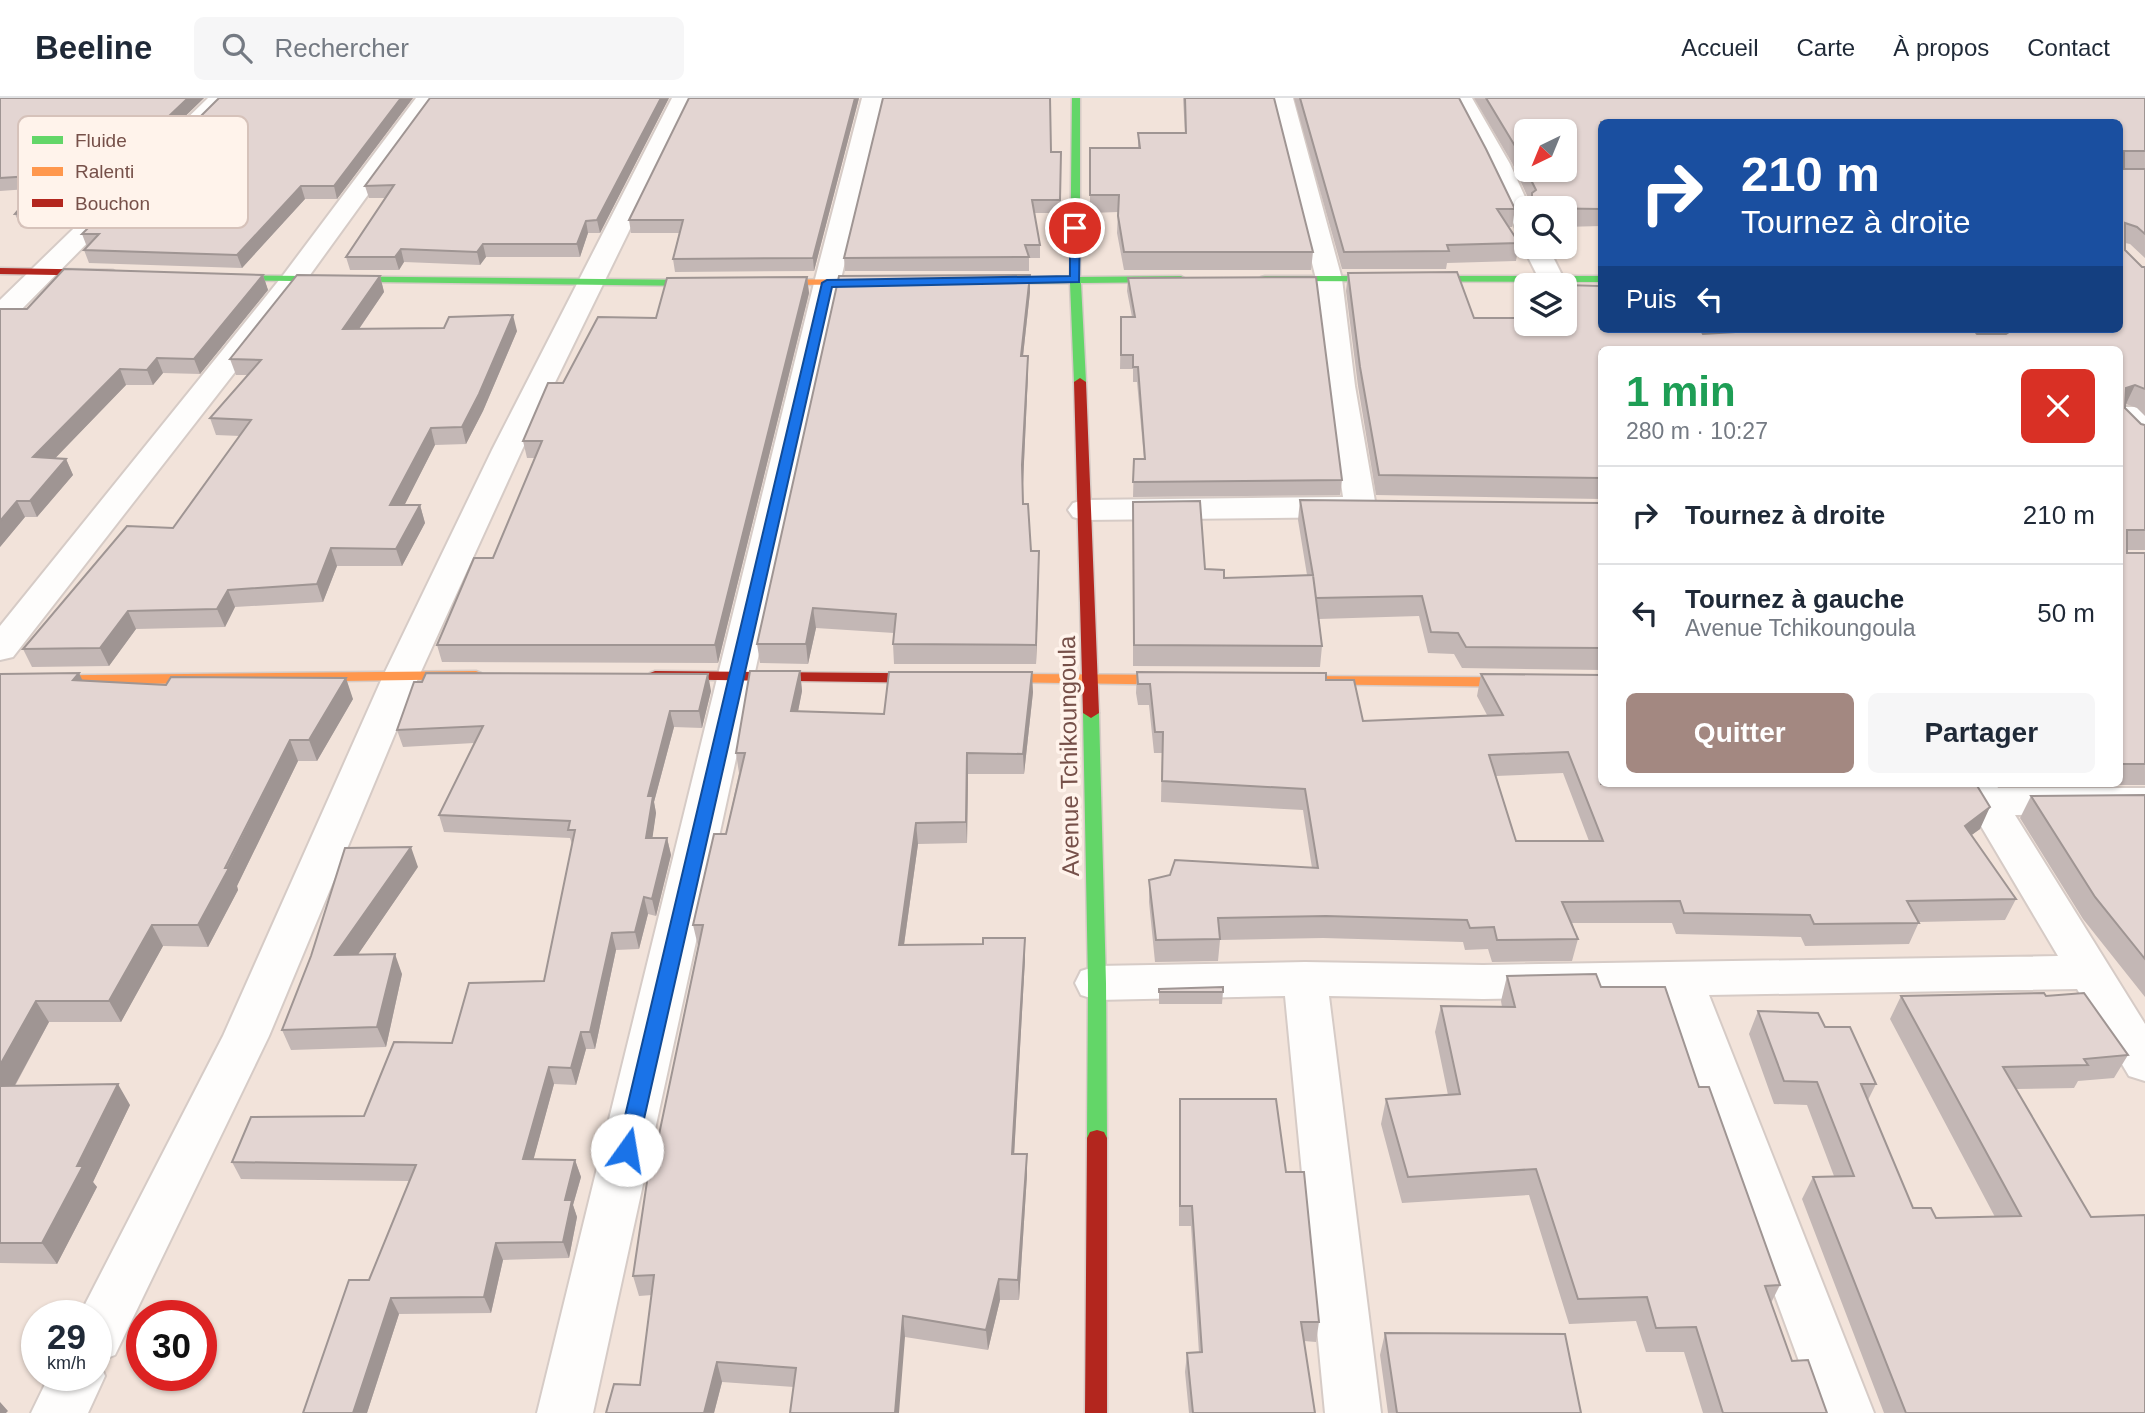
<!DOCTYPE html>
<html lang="fr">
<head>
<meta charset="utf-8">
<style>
  body { margin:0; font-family:Arial,sans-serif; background:#f6f6f7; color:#1f2937; height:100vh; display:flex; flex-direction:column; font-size:26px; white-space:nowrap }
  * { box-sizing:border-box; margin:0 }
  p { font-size:23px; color:#747a83 }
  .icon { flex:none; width:38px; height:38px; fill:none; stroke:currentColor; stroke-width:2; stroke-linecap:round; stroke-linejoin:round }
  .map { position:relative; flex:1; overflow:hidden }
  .panel { position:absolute; left:1598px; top:248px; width:525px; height:441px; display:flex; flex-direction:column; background:#fff; border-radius:10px; box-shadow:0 2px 5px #0004 }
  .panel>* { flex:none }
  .banner { position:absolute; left:1598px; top:21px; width:525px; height:214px; border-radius:10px; box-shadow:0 2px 5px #0004; background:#1a4fa0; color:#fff; overflow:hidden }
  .needle { width:46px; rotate:223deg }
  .buttons { position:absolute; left:1514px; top:21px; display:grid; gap:14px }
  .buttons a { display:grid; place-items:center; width:63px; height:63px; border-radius:10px; background:#fff; box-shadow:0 2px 5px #0004; font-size:35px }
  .speed { position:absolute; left:21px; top:1202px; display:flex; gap:14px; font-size:35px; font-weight:700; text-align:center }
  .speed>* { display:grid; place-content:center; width:91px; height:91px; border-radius:50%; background:#fff; box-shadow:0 2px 5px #0004; line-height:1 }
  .speed small { font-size:18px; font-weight:400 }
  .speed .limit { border:10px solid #d22; background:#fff; color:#111 }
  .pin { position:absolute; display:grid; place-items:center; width:60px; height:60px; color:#fff; margin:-30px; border:4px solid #fff; border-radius:50%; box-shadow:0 2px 7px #0007 }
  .me { position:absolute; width:77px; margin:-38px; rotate:13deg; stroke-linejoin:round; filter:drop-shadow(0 0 5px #0008) }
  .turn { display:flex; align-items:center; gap:24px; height:147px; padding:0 28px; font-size:32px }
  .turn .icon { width:91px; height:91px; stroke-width:2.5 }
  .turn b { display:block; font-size:49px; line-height:60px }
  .then { display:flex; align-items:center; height:66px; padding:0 28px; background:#0003; gap:14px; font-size:26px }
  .round { display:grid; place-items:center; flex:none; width:74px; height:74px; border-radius:10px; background:#f6f6f7 }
  .headline { display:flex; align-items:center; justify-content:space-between; height:119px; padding:0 28px }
  h1 { font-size:42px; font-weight:700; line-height:52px; color:#1e9e55 }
  .primary-button { display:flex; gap:14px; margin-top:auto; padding:14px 28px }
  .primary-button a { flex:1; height:80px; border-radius:10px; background:#a38881; color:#fff; font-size:28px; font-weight:700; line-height:80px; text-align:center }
  .primary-button a+a { background:#f6f6f7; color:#1f2937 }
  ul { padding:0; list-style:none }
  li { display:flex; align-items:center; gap:21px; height:98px; padding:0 28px; border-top:2px solid #e0e1e3 }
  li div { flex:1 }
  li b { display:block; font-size:26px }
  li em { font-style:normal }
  header { display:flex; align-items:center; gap:42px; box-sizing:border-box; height:98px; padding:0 35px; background:#fff; border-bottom:2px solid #e0e1e3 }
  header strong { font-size:33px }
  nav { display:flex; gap:38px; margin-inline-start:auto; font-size:24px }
  .search { width:490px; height:63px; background:#f6f6f7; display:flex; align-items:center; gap:18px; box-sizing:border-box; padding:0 24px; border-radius:10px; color:#747a83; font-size:26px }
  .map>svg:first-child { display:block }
</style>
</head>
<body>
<header>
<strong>Beeline</strong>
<div class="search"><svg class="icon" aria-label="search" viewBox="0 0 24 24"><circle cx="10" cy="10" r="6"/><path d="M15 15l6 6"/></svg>Rechercher</div>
<nav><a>Accueil</a><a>Carte</a><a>À propos</a><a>Contact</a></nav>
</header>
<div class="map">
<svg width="2145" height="1315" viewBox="0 0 2145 1315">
  <rect width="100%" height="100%" fill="#f7efea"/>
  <path fill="#f2e3da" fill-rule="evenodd" d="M0 0H2145V1315H0ZM1601 24H2119V231H1601ZM1526 33H1564V72H1526ZM1526 110H1564V149H1526ZM1526 187H1564V226H1526ZM1601 252H2119V686H1601ZM37 1218H96V1278H37ZM142 1218H201V1278H142Z"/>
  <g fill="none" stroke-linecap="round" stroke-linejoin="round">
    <defs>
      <path id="street" d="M208 0H231L10 223 0 225V202Z
        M416 0H438L302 188 13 559 0 562V528L284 176Z
        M672 0H694L522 352 419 578 269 938 115 1257 99 1263 105 1278 88 1315H31L49 1278H96V1218H79L223 938 383 578 492 352Z
        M862 0H884L840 185 593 1315H537L814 185Z
        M1271 0H1293L1342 181 1355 288 1376 409 1371 416 1360 419 1084 422 1073 419 1068 412 1073 405 1084 402 1343 399 1327 288 1316 181Z
        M1450 0H1472L1510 66 1530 110H1526V134L1517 132 1514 127 1486 66Z
        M1526 145V149H1548L1564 181 1560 187H1542L1523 149Z
        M1686 231H1714L1726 252H1698Z
        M2119 309H2145V327H2119Z
        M1956 686H1996L1998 690H2145V716L2015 717 2145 926V983L2129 978 2077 891 1709 897 1874 1315H1818L1665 898 1483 901 1329 898 1381 1315H1325L1285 898 1097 902 1081 897 1075 885 1081 873 1097 868 1305 864 1483 867 2058 858Z"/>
      <path id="fast" d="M1072 0H1080V179L1181 178 1186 181 1181 184 1081 185 1086 284 1080 288 1074 284 1070 185 978 186 973 183 978 180 1070 179Z
        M208 177 696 182 701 185 696 188 212 182 208 181Z
        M1265 178H1601V184L1261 183V179Z
        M1091 610 1099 615 1106 885 1107 1040 1104 1046 1097 1048 1090 1046 1087 1040 1088 885 1083 615Z"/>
      <path id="slow" d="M890 181 894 182V186L696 188 691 185 696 182Z
        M476 573 481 575 483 578 481 581 0 588V578Z
        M999 576 1190 577 1197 582 1190 587 994 584 992 581Z
        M1302 578 1601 580V590L1297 586 1295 583Z"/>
      <path id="jam" d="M0 170 113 172 118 175 113 178 0 176Z
        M1080 280 1086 284 1099 615 1091 620 1083 615 1074 284Z
        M655 573 999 576 1006 581 999 586 650 581 648 578 650 575Z
        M1097 1032 1104 1034 1107 1040V1315H1085L1087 1040 1090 1034Z"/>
    </defs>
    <use href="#street" stroke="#d6cbc6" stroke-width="4"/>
    <use href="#fast" stroke="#d6cbc6" stroke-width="3"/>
    <use href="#slow" stroke="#d6cbc6" stroke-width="3"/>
    <use href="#jam" stroke="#d6cbc6" stroke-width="3"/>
    <use href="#street" fill="#fefdfc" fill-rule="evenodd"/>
    <use href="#fast" fill="#63d668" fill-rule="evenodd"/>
    <use href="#slow" fill="#ff974d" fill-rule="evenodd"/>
    <use href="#jam" fill="#b3261e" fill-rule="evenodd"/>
  </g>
  <path fill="#c3b7b5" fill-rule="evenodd" d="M0 0H204L73 127 21 129 15 116 31 98 28 91 0 93Z
    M219 0H413L337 101H305L242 170 89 165 84 152 87 149 82 136Z
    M669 0 600 135H588L580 159H486L480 167 404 164 399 172H350L346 159 385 100H369L365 88Z
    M859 0 814 173 675 174 673 161 679 135H631L629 122Z
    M1183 0H1273L1313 154 1311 172H1124L1117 135 1118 114 1090 115V50H1138V35H1185Z
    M1294 0H1459L1515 111 1512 129H1508L1519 145 1516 163 1447 165 1446 171H1342Z
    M1474 0H2145V70H2124L2145 71V160L2130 146 2125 145V152L2142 169H2145V318L2137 310 2126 306 2125 310 2141 326 2145 327V452H2127V455H2145V687H2000L1998 686H2119V252H1601V401L1376 397 1358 288 1346 193 1348 175 1474 220 1564 226V187L1703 236 1718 235 1716 231H1973L1977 236H1988L1984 231H2119L1601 24V128L1564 129V110H1529L1530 104 1512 65Z
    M1051 54H1061L1060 115H1034L1040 147V160H1029V173H845L844 160Z
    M263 177 268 192 200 276 163 275 153 287H126L55 360 66 361 73 377 37 419H25L0 449 27 211Z
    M1030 177V194L1023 258H1028V276L1023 385V406L1031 453 1039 472 1036 566H894L893 546 894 535 816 530 808 566 760 565 757 546Z
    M380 178 384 194 359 231 517 233 483 313 466 346 435 347 404 407H420L425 425 402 468H337L323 504 235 509 225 529 136 531 109 568 32 569 23 551 173 430 240 338 216 337 210 320 247 277H236L230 261Z
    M807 179 809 195 718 565 442 564 437 547 493 460 535 360H527L523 343 563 285Z
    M1128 180 1342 382 1340 397 1133 399 1134 361H1144L1137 284H1133V271H1120L1121 219H1132L1127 193Z
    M1300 402 1601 405V572L1462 570 1454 556 1428 555 1419 518 1319 521 1322 548 1320 569 1133 568V404L1205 471 1224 480 1307 477 1298 422Z
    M800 573 802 593 798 613 884 616 1033 594 1024 676H968L967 745 918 746 904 847 983 846 1025 840V861L1014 1056H1027V1077L1019 1202H1000L988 1252 905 1239 794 1289 722 1284 714 1315H606L640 1287 652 1197 639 1198 633 1178 652 1070 698 848 693 827 726 736 739 675 736 655Z
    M1137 574 1326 582 1363 623 1487 617 1477 598 1481 576 1980 731 1971 737 2016 801 2005 822 1919 824 1909 846 1805 848 1801 839 1676 836 1672 825H1572L1578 841 1572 863 1492 864 1488 851 1465 852 1463 844 1323 840 1220 842 1218 863 1155 864 1149 804V782L1312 770 1303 712 1161 704 1162 655H1154L1149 607H1138L1136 595ZM1563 675 1589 743H1516L1496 678Z
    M0 576 353 601 317 663H298L237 788 238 792 208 849 163 848 121 924H49L15 988 130 1007 93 1084 97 1089 57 1166 0 1165Z
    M711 593 702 630 674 629 654 704 656 715 652 740H667L671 757 656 818 648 816 639 851 616 852 595 951H586L576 987 554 986 533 1062H575L581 1079 573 1107 577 1119 569 1160 503 1162 491 1215 399 1216 367 1315H303L369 1182 409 1083 241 1081 232 1064 364 1018 452 945 544 883 572 746 570 740 444 734 439 717 474 645 403 649 397 632Z
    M2145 697V899L2083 821 2020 720 2031 698Z
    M418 769 358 856 402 876 386 949 291 952 282 932Z
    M1507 878 1601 889 1699 989 1780 1187 1771 1205 1792 1263 1827 1315H1703L1684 1254H1646L1636 1223 1569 1226 1529 1097 1402 1105 1381 1026 1386 1001 1448 997 1435 934 1441 908 1502 909 1501 903Z
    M1159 891 1223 894 1222 906H1159Z
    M1901 898H2046L2128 957 2114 980 2078 983 2074 990 2016 991 2145 1315H1884L1802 1101 1813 1079 1834 1078 1807 1007 1774 1006 1749 936 1758 913 1825 929 1876 986 1868 1002 1913 1110 1936 1120 1995 1119 1890 921Z
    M1180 1001 1286 1074 1319 1224 1316 1244 1304 1243 1315 1315H1189L1185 1274 1187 1255H1199L1191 1128H1179V1021Z
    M1385 1235 1581 1315H1388L1380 1257Z"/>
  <path fill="#9f9593" d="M188 0H204L73 127 68 114Z
    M401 0H413L337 101 334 88Z
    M661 0H669L600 135 597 122Z
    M855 0H859L814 173 813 160Z
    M301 88 305 101 242 170 237 157Z
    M586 123 588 135 580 159 577 146Z
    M483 146 486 159 480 167 477 154Z
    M401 151 404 164 399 172 395 159Z
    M263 177 268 192 200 276 194 261Z
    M1030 177V194L1021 276V258Z
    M380 178 384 194 348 247 343 231Z
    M807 179 809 195 718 565 715 547Z
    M513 217 517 233 483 313 466 346 462 329Z
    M1028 258V276L1023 386 1022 367Z
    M157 260 163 275 153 287 147 272Z
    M120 271 126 287 41 375 33 359Z
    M2135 287 2126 306V290Z
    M431 330 435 347 396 424 390 407Z
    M66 361 73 377 37 419 30 403Z
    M17 403 25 419 0 449V423Z
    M420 407 425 425 402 468 396 451Z
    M331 450 337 468 323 504 317 486Z
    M1039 453V472L1036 566V547Z
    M228 492 235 509 225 529 217 511Z
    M813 510 816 530 808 566 806 546Z
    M128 513 136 531 109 568 100 550Z
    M800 573 802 593 794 634 791 613Z
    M1032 574 1033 594 1024 676 1023 656Z
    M79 575 89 596 73 582Z
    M708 576 711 593 702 630 699 613Z
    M346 580 353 601 317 663 309 642Z
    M670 613 674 629 654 704 656 715 650 757 646 740 648 698Z
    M290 642 298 663 237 788 238 792 208 849 198 827Z
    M967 655 968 676 967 745 966 724Z
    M1990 709 1980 731 1954 750 1965 728Z
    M916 725 918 746 901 868 899 847Z
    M667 740 671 757 656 818 652 801Z
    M411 749 418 769 344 877 335 857Z
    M644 799 648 816 639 851 635 834Z
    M152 827 163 848 121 924 109 903Z
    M612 835 616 852 595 951 590 934Z
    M1025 840V861L1013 1077 1012 1056Z
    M395 856 402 876 386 949 377 929Z
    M36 903 49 924 3 1009 0 1005V967Z
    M581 934 586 951 576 987 571 970Z
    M549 969 554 986 529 1078 523 1061Z
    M118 986 130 1007 93 1084 97 1089 57 1166 42 1145 77 1068Z
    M1027 1056V1077L1019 1202 1018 1182Z
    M575 1062 581 1079 573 1107 577 1119 569 1160 563 1144 565 1102Z
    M496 1145 503 1162 491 1215 484 1199Z
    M999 1181 1000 1202 988 1252 986 1232Z
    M391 1200 399 1216 367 1315H353Z
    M903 1218 905 1239 899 1315H895Z
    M717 1264 722 1284 714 1315H704Z
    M0 1304 8 1313 6 1315H0Z"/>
  <path fill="#e3d5d2" stroke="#9f9593" stroke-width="2" fill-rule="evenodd" d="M0 0H188L68 114 15 116 41 85 26 86 33 78 0 80Z
    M219 0H401L334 88H301L237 157 84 152 99 136H82Z
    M430 0H661L597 122 586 123 577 146H483L477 154 401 151 395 159H346L394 87 365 88Z
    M689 0H855L813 160 673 161 683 122H629Z
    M883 0H1050L1051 54H1061L1060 102H1032L1040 147H1025L1029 159 844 160Z
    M1185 0H1274L1313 154H1124L1118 118 1119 97H1090V50H1140L1138 35H1186Z
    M1300 0H1459L1486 51 1515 111H1497L1519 145 1447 147 1449 153 1344 154Z
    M1486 0H2145V53H2124V71H2145V136L2137 129 2125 125V152L2142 169H2145V291L2135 287 2126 290 2125 310 2141 326 2145 327V432H2127V455H2145V666H2119V252H1601V380L1379 377 1360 269 1348 175 1457 174 1474 220H1526V226H1564V221H1566L1564 218V187L1601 188V231H1700L1703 236 1734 234 1732 231H1973L1977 236H2006L2009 234 2007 231H2119V24H1601V111L1532 110V95L1536 92 1526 72H1564V33H1526V71L1515 48Z
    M64 171 263 177 194 261 157 260 147 272 120 271 33 359 66 361 30 403H17L0 423V211H27Z
    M297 177 380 178 343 231 444 230 449 219 513 217 479 296 462 329 431 330 390 407H420L396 451 331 450 317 486 228 492 217 511 128 513 100 550 23 551 127 428 173 430 251 322 210 320 261 262 230 261Z
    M1030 177 1021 258H1028L1022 367 1023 406H1028L1031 453H1039L1036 547 893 546 896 516 813 510 806 546H757L839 178Z
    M807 179 715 547H437L474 460H493L542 343H523L548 285H563L598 219 656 220 667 180Z
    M1316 179 1342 382 1133 384 1134 361H1145L1138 269H1133V257H1121V219H1135L1128 180Z
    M1300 402 1601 405V550L1466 549 1458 535 1431 534 1422 498 1316 500 1313 477 1322 548 1134 547 1133 404 1200 403 1205 471 1224 472V480L1313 477Z
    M750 573H800L791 613 884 616 889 574H1032L1023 656 967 655 966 724 916 725 899 847 983 846V840H1025L1012 1056H1027L1018 1182 999 1181 986 1232 903 1218 895 1315H790L796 1270 717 1264 704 1315H606L614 1286 640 1287 654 1177 633 1178 649 1070H652L703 827H693L714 736H726L745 655H736Z
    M1137 574 1326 575V582H1354L1363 623 1503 617 1481 576 1601 577V686H1976L1990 709 1965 728 2016 801 1907 803 1919 825 1814 826 1810 817 1684 815 1680 803 1562 804 1578 841 1497 842 1494 829 1470 830 1467 822 1326 818 1218 820 1220 841 1156 842 1149 782 1170 777 1175 762 1318 770 1305 691 1162 683 1163 634H1155L1150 586H1138ZM1568 654 1603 743H1516L1489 657Z
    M79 575 73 582 166 587 171 579 346 580 309 642H290L225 770H229L198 827H152L109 903H36L0 967V576Z
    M426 575 708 576 699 613H670L648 698H653L646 740H667L652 801 644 799 635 834 612 835 590 934H581L571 970 549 969 523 1061 575 1062 565 1102H572L563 1144 496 1145 484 1199 391 1200 353 1315H303L349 1182H369L416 1067 232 1064 251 1019 364 1018 394 944 452 945 469 885 544 883 575 732H568L570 723 439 717 483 628 397 632 414 584H422Z
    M2145 697V861L2095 799 2031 698Z
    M411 749 335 857 395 856 377 929 282 932 311 858 345 750Z
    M1596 876 1601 889H1665L1699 989H1709L1780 1187 1765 1188 1792 1263 1808 1262 1827 1315H1723L1696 1229 1656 1230 1647 1199 1578 1201 1536 1071 1408 1079 1386 1001 1460 996 1441 908 1515 909 1507 878Z
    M1223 889V894H1159V891Z
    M2044 895 2046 898 2084 895 2128 957 2084 961 2088 967 2003 969 2091 1119 2145 1117V1315H1906L1813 1079 1854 1078 1817 984 1784 983 1758 913 1818 915 1825 929H1850L1876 986H1861L1913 1110H1931L1936 1120 2021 1118 1901 898Z
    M118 986 77 1068H83L42 1145H0V988Z
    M1180 1001H1276L1286 1074H1304L1319 1224H1301L1315 1315H1193L1187 1255 1202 1254 1192 1108H1180Z
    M1385 1235 1565 1236 1581 1315H1397Z"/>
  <path fill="#1a73e8" stroke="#114b97" stroke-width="2" d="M1075 127 1080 130 1079 184 832 189 637 1052 634 1058 627 1060 620 1058 617 1052 822 185 827 182 1070 178V130Z"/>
  <g text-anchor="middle" stroke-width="7" stroke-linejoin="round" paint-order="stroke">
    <g font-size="24" fill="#765049" stroke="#fff3eb">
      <text transform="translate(1069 658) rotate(-91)" y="8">Avenue Tchikoungoula</text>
    </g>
  </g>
  <rect x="18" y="18" width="230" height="112" rx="10" fill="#fff3eb" stroke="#d6c2ba" stroke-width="2"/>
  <rect x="32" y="38" width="31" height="8" fill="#63d668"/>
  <rect x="32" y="69" width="31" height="9" fill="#ff974d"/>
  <rect x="32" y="101" width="31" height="8" fill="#b3261e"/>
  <g font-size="19" fill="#765049">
    <text x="75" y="49">Fluide</text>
    <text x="75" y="80">Ralenti</text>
    <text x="75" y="112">Bouchon</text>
  </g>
</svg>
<div class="buttons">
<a><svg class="needle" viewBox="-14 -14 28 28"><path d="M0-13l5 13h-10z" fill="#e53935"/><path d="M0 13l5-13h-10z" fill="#747a83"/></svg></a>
<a><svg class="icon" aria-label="search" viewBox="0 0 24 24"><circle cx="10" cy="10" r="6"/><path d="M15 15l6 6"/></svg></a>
<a><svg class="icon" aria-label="layers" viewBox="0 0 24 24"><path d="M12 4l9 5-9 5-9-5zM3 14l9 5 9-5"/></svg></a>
</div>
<div class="speed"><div>29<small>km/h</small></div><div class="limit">30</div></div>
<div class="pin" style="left:1075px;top:130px;background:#d93025"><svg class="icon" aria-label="arrive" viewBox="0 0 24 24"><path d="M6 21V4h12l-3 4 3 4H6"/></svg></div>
<svg class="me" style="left:627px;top:1052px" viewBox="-20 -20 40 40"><circle r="19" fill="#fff"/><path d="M0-13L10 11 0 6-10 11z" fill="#1a73e8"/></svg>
<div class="banner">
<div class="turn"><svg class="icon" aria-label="right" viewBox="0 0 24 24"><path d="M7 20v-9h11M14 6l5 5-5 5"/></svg><div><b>210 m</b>Tournez à droite</div></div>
<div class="then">Puis<svg class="icon" aria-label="left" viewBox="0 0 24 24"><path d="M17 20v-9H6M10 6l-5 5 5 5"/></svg></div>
</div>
<section class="panel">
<div class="headline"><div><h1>1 min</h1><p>280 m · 10:27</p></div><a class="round" style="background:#d93025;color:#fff"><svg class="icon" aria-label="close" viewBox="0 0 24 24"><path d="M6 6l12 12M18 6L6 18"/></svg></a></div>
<ul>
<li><svg class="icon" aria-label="right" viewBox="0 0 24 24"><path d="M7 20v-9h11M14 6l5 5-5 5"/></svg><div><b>Tournez à droite</b></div><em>210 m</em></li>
<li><svg class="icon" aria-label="left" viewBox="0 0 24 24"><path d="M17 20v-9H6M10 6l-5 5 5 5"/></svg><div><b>Tournez à gauche</b><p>Avenue Tchikoungoula</p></div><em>50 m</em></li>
</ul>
<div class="primary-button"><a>Quitter</a><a>Partager</a></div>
</section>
</div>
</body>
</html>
